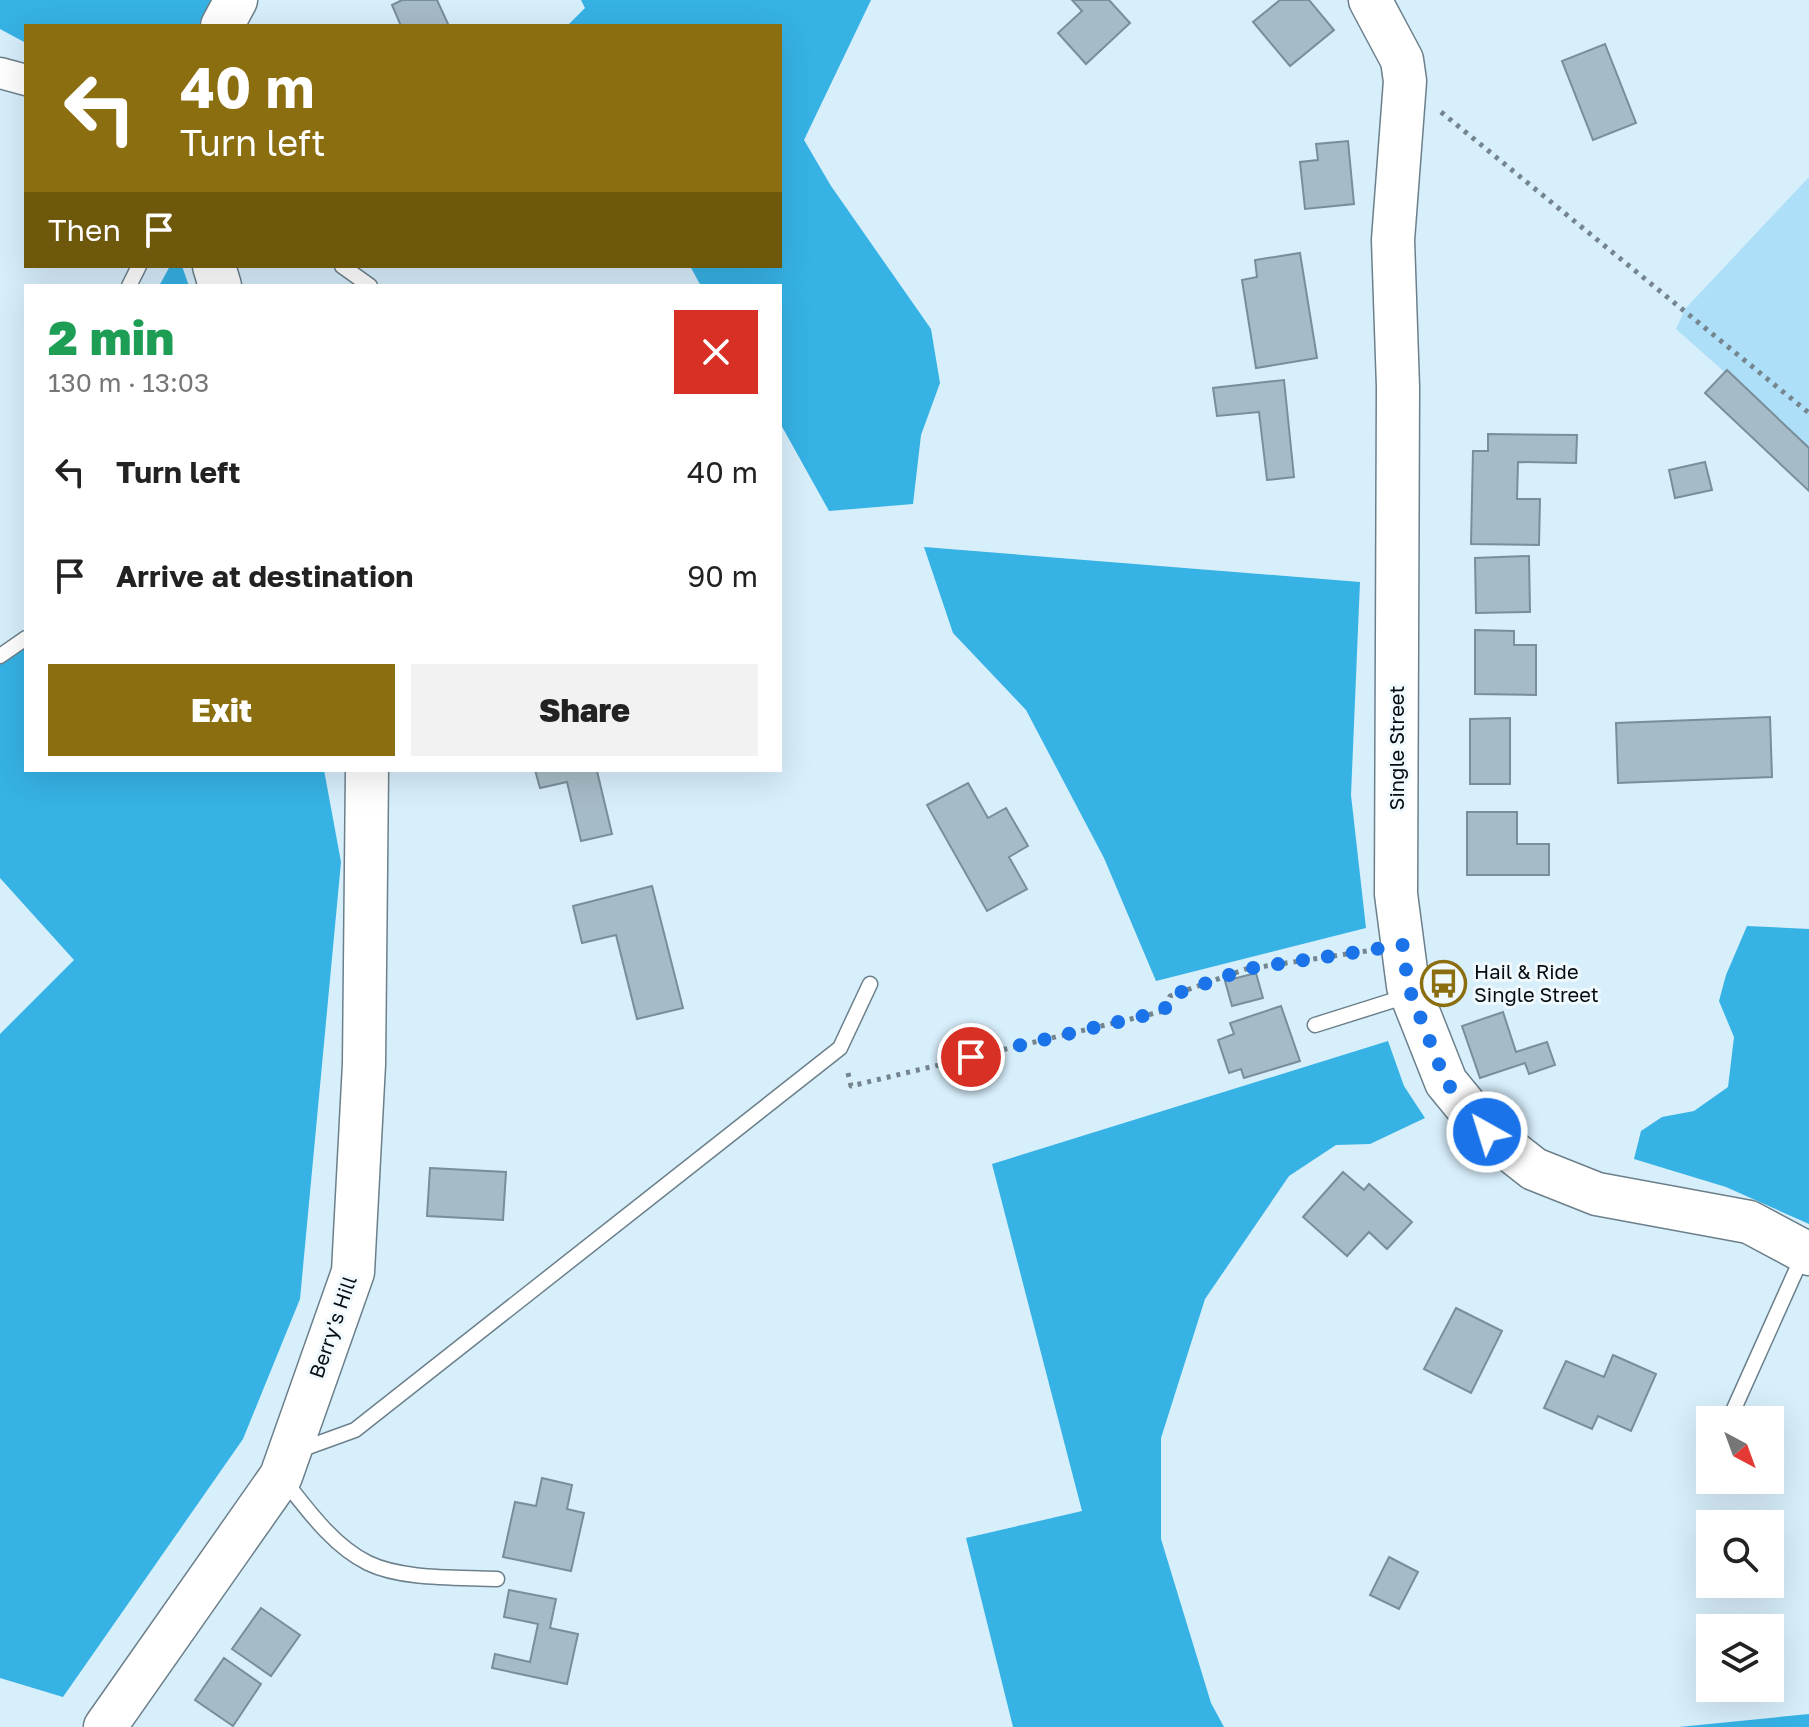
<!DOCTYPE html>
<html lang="en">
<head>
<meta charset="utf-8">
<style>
  body { margin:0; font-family:"Golos Text",sans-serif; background:#f2f2f2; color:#222; height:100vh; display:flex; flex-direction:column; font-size:30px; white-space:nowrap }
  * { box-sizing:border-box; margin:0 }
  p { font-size:26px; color:#767676 }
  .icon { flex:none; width:44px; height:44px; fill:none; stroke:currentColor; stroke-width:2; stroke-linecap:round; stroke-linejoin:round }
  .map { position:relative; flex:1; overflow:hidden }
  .side { position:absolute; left:24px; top:284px; width:758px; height:488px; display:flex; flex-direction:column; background:#fff; border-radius:0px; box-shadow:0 8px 32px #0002 }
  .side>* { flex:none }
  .guide { position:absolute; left:24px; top:24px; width:758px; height:244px; border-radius:0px; box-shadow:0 8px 32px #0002; background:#8a6e0f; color:#fff; overflow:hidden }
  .needle { width:52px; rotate:139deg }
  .fabs { position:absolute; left:1696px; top:1406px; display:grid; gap:16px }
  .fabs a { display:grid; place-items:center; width:88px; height:88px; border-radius:0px; background:#fff; box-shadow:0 8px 32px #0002; font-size:40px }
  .pin { position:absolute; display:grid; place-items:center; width:68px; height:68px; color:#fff; margin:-34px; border:4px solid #fff; border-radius:50%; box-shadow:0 2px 8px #0007 }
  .me { position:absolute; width:88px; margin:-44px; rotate:321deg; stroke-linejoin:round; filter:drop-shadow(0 0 6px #0008) }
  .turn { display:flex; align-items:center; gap:28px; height:168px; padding:0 24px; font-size:36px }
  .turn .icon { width:104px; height:104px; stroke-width:2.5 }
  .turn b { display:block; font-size:56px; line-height:68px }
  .then { display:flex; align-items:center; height:76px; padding:0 24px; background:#0003; gap:16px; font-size:30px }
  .round { display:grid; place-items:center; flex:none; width:84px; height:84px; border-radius:0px; background:#f2f2f2 }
  .headline { display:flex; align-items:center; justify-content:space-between; height:136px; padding:0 24px }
  h1 { font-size:48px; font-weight:800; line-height:60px; color:#1e9e55 }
  .cta { display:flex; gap:16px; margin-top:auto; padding:16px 24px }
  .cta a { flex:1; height:92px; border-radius:0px; background:#8a6e0f; color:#fff; font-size:32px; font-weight:800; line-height:92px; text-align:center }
  .cta a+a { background:#f2f2f2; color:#222 }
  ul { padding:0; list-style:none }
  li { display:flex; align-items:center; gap:24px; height:104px; padding:0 24px }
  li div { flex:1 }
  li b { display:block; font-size:30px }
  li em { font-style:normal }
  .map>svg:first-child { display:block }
</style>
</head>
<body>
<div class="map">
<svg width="1809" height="1727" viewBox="0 0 1809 1727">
  <rect width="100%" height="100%" fill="#d7eefb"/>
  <path fill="#addff8" d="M1809 177V447L1676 329 1685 309Z"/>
  <path fill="#36b2e5" d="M0 0H224L210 26H26V43L0 29Z
    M581 0H871L804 140 831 186 931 329 940 383 921 435 913 504 829 511 780 423V286H701L690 266H780V26H567L585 8Z
    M170 266H182L189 286H159Z
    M924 547 1360 582 1351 795 1366 928 1156 981 1104 858 1026 710 953 633Z
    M26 636V770H324L341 862 300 1299 243 1439 63 1697 0 1678V1034L74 960 0 878V659Z
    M1747 926 1809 929V1224L1726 1187 1634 1159 1641 1131 1662 1117 1694 1111 1728 1087 1734 1037 1719 1001 1726 975Z
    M1388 1041 1404 1086 1425 1118 1370 1144 1336 1145 1289 1176 1205 1299 1161 1438V1539L1211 1703 1224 1727H1013L966 1538 1082 1511 992 1164Z
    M1809 1714V1727H1679Z"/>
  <path fill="#a5bbc6" stroke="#798e99" stroke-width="2" d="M402 0H437L449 26H401L392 5Z
    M1072 0H1109L1130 23 1086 64 1058 33 1082 11Z
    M1280 0H1309L1334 30 1290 66 1253 22Z
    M1605 44 1636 123 1593 140 1562 61Z
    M1348 141 1354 204 1305 209 1300 162 1318 160 1316 144Z
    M1300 253 1317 358 1256 368 1242 280 1257 277 1255 260Z
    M1727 370 1809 448V491L1705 393Z
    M1284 380 1294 477 1267 480 1259 412 1217 416 1213 388Z
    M1488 434 1577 435 1576 463 1518 462 1517 499H1540L1539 545 1471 544 1473 451H1488Z
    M1705 462 1712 490 1675 498 1669 470Z
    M1529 556 1530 612 1476 613 1475 558Z
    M1475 630 1514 631V645H1536V695L1475 694Z
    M1770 717 1772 777 1618 783 1616 723Z
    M1510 718V784H1470V719Z
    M535 770H603L597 771 612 834 581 841 567 782 540 788Z
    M968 783 988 818 1006 808 1028 846 1009 857 1027 889 987 911 927 805Z
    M1467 812H1517V844H1549V875H1467Z
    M652 886 683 1008 637 1019 616 935 582 943 573 906Z
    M1256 973 1263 998 1232 1006 1225 981Z
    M1281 1006 1300 1061 1244 1078 1241 1069 1229 1073 1218 1040 1234 1034 1230 1023Z
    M1503 1012 1516 1052 1547 1042 1555 1065 1529 1074 1525 1063 1480 1078 1462 1026Z
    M430 1168 506 1172 503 1220 427 1216Z
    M1343 1172 1364 1190 1369 1184 1412 1222 1387 1249 1369 1232 1347 1256 1303 1217Z
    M1456 1308 1502 1331 1471 1393 1424 1369Z
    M1613 1355 1656 1374 1631 1431 1598 1416 1592 1429 1544 1408 1566 1361 1604 1377Z
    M542 1478 572 1485 567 1509 584 1513 571 1571 503 1557 515 1502 536 1506Z
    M1389 1557 1418 1572 1399 1609 1370 1595Z
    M509 1590 556 1599 550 1628 578 1634 567 1684 492 1668 495 1654 530 1662 538 1624 504 1617Z
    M261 1608 300 1635 271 1676 232 1649Z
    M224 1658 261 1684 233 1726 195 1700Z"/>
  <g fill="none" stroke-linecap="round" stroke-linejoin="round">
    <defs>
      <path id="lane" d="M342 266 370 286
        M129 286 139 266
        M0 656 26 638
        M1315 1025 1407 996
        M1729 1420 1803 1255
        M297 1451 355 1430 840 1048 870 984
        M284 1480C307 1509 333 1546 368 1563 403 1580 458 1577 497 1579"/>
      <path id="street" d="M0 73 26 80"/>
      <path id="secondary" d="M1370 0 1402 60 1405 81 1393 240 1398 387 1396 894 1408 986 1446 1082 1487 1132 1534 1169 1597 1194 1749 1222 1809 1254
        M222 26 236 0
        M214 266 220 286
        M105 1727 281 1476 353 1272 364 1064 367 770"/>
    </defs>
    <use href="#lane" stroke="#6b808b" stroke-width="17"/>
    <use href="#street" stroke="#6b808b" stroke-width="33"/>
    <use href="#secondary" stroke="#6b808b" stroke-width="45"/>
    <path stroke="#75858d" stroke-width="5" stroke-dasharray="4 6" stroke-linecap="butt" d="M1441 112 1809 413
      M848 1073 851 1086 1164 1011 1170 996 1246 969 1367 951"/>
    <use href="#lane" stroke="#fff" stroke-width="14"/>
    <use href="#street" stroke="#fff" stroke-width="30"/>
    <use href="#secondary" stroke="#fff" stroke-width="42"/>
  </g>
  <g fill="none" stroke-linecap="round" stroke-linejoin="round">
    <path stroke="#1a73e8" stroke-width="14" stroke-dasharray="0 25.2" d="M971 1057 1164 1011 1170 996 1246 969 1403 945 1408 986 1446 1082 1487 1132"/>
  </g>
  <defs>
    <symbol id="bus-ring" viewBox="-11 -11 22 22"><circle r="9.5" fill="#f0f9fe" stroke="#8a6e0f" stroke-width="1.5"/><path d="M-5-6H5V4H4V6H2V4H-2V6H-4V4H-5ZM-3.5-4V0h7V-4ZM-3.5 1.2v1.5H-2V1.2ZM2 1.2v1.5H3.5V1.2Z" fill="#8a6e0f"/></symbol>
  </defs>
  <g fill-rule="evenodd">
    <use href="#bus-ring" x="1418" y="958" width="51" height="51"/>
  </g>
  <g text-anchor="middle" stroke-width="6" stroke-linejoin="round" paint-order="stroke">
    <g font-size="20" fill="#060d11" stroke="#f0f9fe">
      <text transform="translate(1397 748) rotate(-90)" y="7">Single Street</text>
      <text transform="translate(333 1327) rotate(-71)" y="7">Berry's Hill</text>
    </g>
    <g font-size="20" fill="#060d11" stroke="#f0f9fe" text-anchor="start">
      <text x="1474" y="979">Hail &amp; Ride<tspan x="1474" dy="23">Single Street</tspan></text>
    </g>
  </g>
</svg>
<div class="fabs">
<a><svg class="needle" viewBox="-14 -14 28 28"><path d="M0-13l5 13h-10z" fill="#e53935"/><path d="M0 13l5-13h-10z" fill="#767676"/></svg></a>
<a><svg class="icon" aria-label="search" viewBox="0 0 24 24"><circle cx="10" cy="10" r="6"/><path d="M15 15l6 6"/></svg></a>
<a><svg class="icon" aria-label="layers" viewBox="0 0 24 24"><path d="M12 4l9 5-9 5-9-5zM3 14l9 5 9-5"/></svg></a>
</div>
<div class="pin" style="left:971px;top:1057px;background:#d93025"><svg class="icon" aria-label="arrive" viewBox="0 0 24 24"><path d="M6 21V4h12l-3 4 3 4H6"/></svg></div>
<svg class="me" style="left:1487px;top:1132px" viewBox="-20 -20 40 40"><circle r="17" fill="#1a73e8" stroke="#fff" stroke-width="3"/><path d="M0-11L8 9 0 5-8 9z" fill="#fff"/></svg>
<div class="guide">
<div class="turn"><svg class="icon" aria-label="left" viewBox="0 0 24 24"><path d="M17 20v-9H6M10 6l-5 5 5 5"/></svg><div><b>40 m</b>Turn left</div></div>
<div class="then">Then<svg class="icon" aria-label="arrive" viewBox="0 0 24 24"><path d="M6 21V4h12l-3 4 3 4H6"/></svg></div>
</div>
<section class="side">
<div class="headline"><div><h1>2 min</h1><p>130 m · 13:03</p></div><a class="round" style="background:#d93025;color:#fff"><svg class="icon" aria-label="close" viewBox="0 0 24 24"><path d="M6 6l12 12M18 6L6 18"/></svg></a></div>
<ul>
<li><svg class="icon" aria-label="left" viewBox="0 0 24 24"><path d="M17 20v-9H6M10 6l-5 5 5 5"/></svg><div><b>Turn left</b></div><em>40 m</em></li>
<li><svg class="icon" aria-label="arrive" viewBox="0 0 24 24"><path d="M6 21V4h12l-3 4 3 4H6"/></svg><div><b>Arrive at destination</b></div><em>90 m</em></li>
</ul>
<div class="cta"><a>Exit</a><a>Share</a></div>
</section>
</div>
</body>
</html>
